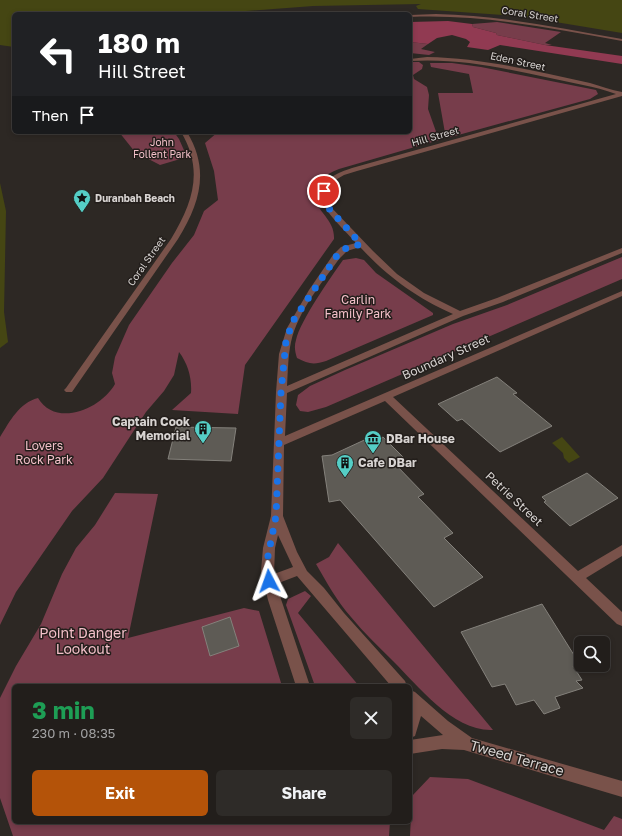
<!DOCTYPE html>
<html lang="en">
<head>
<meta charset="utf-8">
<style>
  body { margin:0; font-family:"Golos Text",sans-serif; background:#2e2b28; color:#f1f3f6; height:100vh; display:flex; flex-direction:column; font-size:15px; white-space:nowrap }
  * { box-sizing:border-box; margin:0 }
  p { font-size:13px; color:#a2a2a3 }
  .icon { flex:none; width:22px; height:22px; fill:none; stroke:currentColor; stroke-width:2; stroke-linecap:round; stroke-linejoin:round }
  .map { position:relative; flex:1; overflow:hidden }
  .panel { position:absolute; left:12px; top:684px; width:400px; height:140px; display:flex; flex-direction:column; background:#221e1b; border-radius:6px; box-shadow:0 2px 6px #0003,0 0 0 1px #3f3c3a }
  .panel>* { flex:none }
  .top-card { position:absolute; left:12px; top:12px; width:400px; height:122px; border-radius:6px; box-shadow:0 2px 6px #0003,0 0 0 1px #3f3c3a; background:#202124; color:#fff; overflow:hidden }
  .fabs { position:absolute; left:574px; top:636px; display:grid; gap:8px }
  .fabs a { display:grid; place-items:center; width:36px; height:36px; border-radius:6px; background:#221e1b; box-shadow:0 2px 6px #0003,0 0 0 1px #3f3c3a; font-size:20px }
  .pin { position:absolute; display:grid; place-items:center; width:34px; height:34px; color:#fff; margin:-17px; border:2px solid #fff; border-radius:50%; box-shadow:0 1px 4px #0007 }
  .me { position:absolute; width:44px; margin:-22px; rotate:356deg; stroke-linejoin:round; filter:drop-shadow(0 0 3px #0008) }
  .turn { display:flex; align-items:center; gap:14px; height:84px; padding:0 20px; font-size:18px }
  .turn .icon { width:52px; height:52px; stroke-width:2.5 }
  .turn b { display:block; font-size:28px; line-height:34px }
  .then { display:flex; align-items:center; height:38px; padding:0 20px; background:#0003; gap:8px; font-size:15px }
  .round { display:grid; place-items:center; flex:none; width:42px; height:42px; border-radius:6px; background:#2e2b28 }
  .summary { display:flex; align-items:center; justify-content:space-between; height:68px; padding:0 20px }
  h1 { font-size:24px; font-weight:700; line-height:30px; color:#1e9e55 }
  .button { display:flex; gap:8px; margin-top:auto; padding:8px 20px }
  .button a { flex:1; height:46px; border-radius:6px; background:#b45309; color:#fff; font-size:16px; font-weight:700; line-height:46px; text-align:center }
  .button a+a { background:#2e2b28; color:#f1f3f6 }
  .map>svg:first-child { display:block }
</style>
</head>
<body>
<div class="map">
<svg width="622" height="836" viewBox="0 0 622 836">
  <rect width="100%" height="100%" fill="#2d2824"/>
  <path fill="#773d4b" d="M497 22 561 32 545 43 552 45H545L497 35 496 33 473 27 472 24Z
    M410 42 428 44 421 49 435 52 429 55 410 53Z
    M410 62H419L423 65 422 69 413 75 414 79 427 87 429 95 428 109 439 140 339 169C324 175 315 182 307 196L313 195C318 213 335 220 334 239L245 365 238 414 172 410 191 393C192 378 188 364 179 352L174 375 164 391 146 412 103 478 72 511 16 592 0 625V437C10 421 19 403 38 398 56 428 101 409 115 384L112 373 115 357 129 325 172 263 194 235 204 211 218 200 214 171 205 143 218 132H410Z
    M430 63H452L481 67 596 90 598 94 590 99 451 137 445 133 438 93H473L469 74 431 67Z
    M119 132H174L179 139 187 157 160 165 135 152Z
    M622 257V279L326 407 308 412 300 411 296 405 298 395 310 386 345 370 453 324 507 305Z
    M356 258 364 260 376 273 433 313V315L326 361C314 365 308 364 297 358 295 352 294 346 296 340 300 321 331 277 343 260Z
    M115 493 158 494 128 638 244 608 259 611 282 686H14V822H390L389 836H13L0 798V698L16 666 41 624 62 574 76 548 95 525Z
    M338 543 493 730C454 732 418 686 393 661 379 647 364 633 351 617 337 601 327 583 316 564L329 557Z
    M305 591 311 596 298 613 359 686H315L286 605 288 599Z
    M430 777 468 779 604 830 614 816 622 819V836H410L412 796Z"/>
  <path fill="#913a52" d="M448 21 472 24 473 27 496 33 497 35 545 45 622 56V64L500 45 488 50 467 47 470 42 466 39 452 35 437 38 428 44 410 42V22Z"/>
  <path fill="#454613" d="M0 0H622V33L519 16 418 9 416 6 421 4 313 6 206 14H14V47L0 45Z
    M0 183 6 211 4 312 8 342 0 348Z
    M562 437 580 457 569 463 564 458 563 453 552 443Z"/>
  <path fill="#5e5b55" stroke="#84817b" d="M497 377 517 393 513 394 552 426 500 452 462 419 457 421 438 404Z
    M176 427 236 428 231 461 168 459Z
    M373 436 378 440 383 437 405 459 395 464 424 494 418 497 453 533 444 538 483 577 434 607 340 500 329 502 322 456 332 455Z
    M587 473 618 498 570 526 544 502 546 501 542 497Z
    M542 604 579 663 573 666 582 680 576 681 583 688 555 697 560 708 544 714 534 700 516 705 505 684 492 687 461 632Z
    M230 617 239 646 210 656 202 627Z"/>
  <g fill="none" stroke-linecap="round" stroke-linejoin="round">
    <path fill="#79524a" fill-rule="evenodd" d="M436 14C499 15 560 28 622 39V41C551 28 482 14 410 17V15Z
      M427 57C482 58 536 71 590 83 601 86 611 90 622 92V96L357 171 344 175 332 182 327 191 328 204 373 251 397 274 424 293 460 311 497 298 622 248V253L503 302 463 316 287 393 285 436 622 291V296L393 397 578 571 622 545V556L586 578 622 612V626L617 624 385 401 284 445 283 516 297 552 307 571 324 588 344 613 405 681 407 686H391L297 576 276 584 310 686H296L268 600 261 571 263 548 271 516 276 392 279 354 287 328 309 290 333 255 341 247 356 243C331 215 293 187 352 168L616 94C594 86 572 83 550 78 504 68 458 58 410 61V59ZM360 247C388 277 415 297 453 314L287 386C288 371 288 356 291 342 298 311 321 284 339 259L347 251ZM278 535 293 567 274 574 275 548Z
      M181 132H187C210 170 200 203 178 239L72 392H66L64 390 66 388 171 239C193 203 204 170 181 132Z
      M410 690 415 692 448 721 472 738 622 781V797L464 750 442 749 410 754V740L443 735 421 716 415 736 410 738Z"/>
  </g>
  <g fill="none" stroke-linecap="round" stroke-linejoin="round">
    <path stroke="#1a73e8" stroke-width="7" stroke-dasharray="0 12.6" d="M269 581 267 561 276 516 281 392 286 341 293 321 338 254 344 249 361 244 325 204 324 191"/>
  </g>
  <defs>
    <symbol id="sight-pin" viewBox="-11 -11 22 30"><path d="M0 17L-7.5 6A9.5 9.5 0 1 1 7.5 6Z" fill="#55cec6" stroke="#231e1b"/><path d="M0-6L1.8-2.2L6-1.7L2.9 1.2L3.7 5.4L0 3.3L-3.7 5.4L-2.9 1.2L-6-1.7L-1.8-2.2Z" fill="#111"/></symbol>
    <symbol id="building-pin" viewBox="-11 -11 22 30"><path d="M0 17L-7.5 6A9.5 9.5 0 1 1 7.5 6Z" fill="#55cec6" stroke="#231e1b"/><path d="M-4-6H4V6H1V3H-1V6H-4ZM-2.5-4.3h1.7v1.8h-1.7ZM.8-4.3h1.7v1.8H.8ZM-2.5-1h1.7V.8h-1.7ZM.8-1h1.7V.8H.8Z" fill="#111"/></symbol>
    <symbol id="museum-pin" viewBox="-11 -11 22 30"><path d="M0 17L-7.5 6A9.5 9.5 0 1 1 7.5 6Z" fill="#55cec6" stroke="#231e1b"/><path d="M0-6L6-3V-2H-6V-3ZM-5-1h2V3h-2ZM-1-1h2V3h-2ZM3-1h2V3H3ZM-6 4H6V6H-6Z" fill="#111"/></symbol>
  </defs>
  <g fill-rule="evenodd">
    <use href="#sight-pin" x="72" y="188" width="20" height="27"/>
    <use href="#building-pin" x="193" y="419" width="20" height="27"/>
    <use href="#museum-pin" x="363" y="429" width="20" height="27"/>
    <use href="#building-pin" x="335" y="453" width="20" height="27"/>
  </g>
  <g text-anchor="middle" stroke-width="3" stroke-linejoin="round" paint-order="stroke">
    <g font-size="10" fill="#d8d4d2" stroke="#231e1b">
      <text transform="translate(530 14) rotate(9)" y="4">Coral Street</text>
      <text transform="translate(518 61) rotate(12)" y="4">Eden Street</text>
      <text transform="translate(435 136) rotate(-16)" y="4">Hill Street</text>
      <text transform="translate(146 261) rotate(-55)" y="4">Coral Street</text>
    </g>
    <g font-size="10" fill="#f3c0c9" stroke="#231e1b">
      <text x="162" y="146">John<tspan x="162" dy="12">Follent Park</tspan></text>
    </g>
    <g font-size="10" font-weight="bold" fill="#d8d4d2" stroke="#231e1b" text-anchor="start">
      <text x="95" y="202">Duranbah Beach</text>
    </g>
    <g font-size="12" fill="#f3c0c9" stroke="#231e1b">
      <text x="358" y="304">Carlin<tspan x="358" dy="14">Family Park</tspan></text>
      <text x="44" y="450">Lovers<tspan x="44" dy="14">Rock Park</tspan></text>
    </g>
    <g font-size="12" fill="#d8d4d2" stroke="#231e1b">
      <text transform="translate(446 357) rotate(-24)" y="4">Boundary Street</text>
      <text transform="translate(514 499) rotate(43)" y="4">Petrie Street</text>
    </g>
    <g font-size="12" font-weight="bold" fill="#d8d4d2" stroke="#231e1b" text-anchor="start">
      <text x="190" y="426" text-anchor="end">Captain Cook<tspan x="190" dy="14">Memorial</tspan></text>
      <text x="386" y="443">DBar House</text>
      <text x="358" y="467">Cafe DBar</text>
    </g>
    <g font-size="14" fill="#f3c0c9" stroke="#231e1b">
      <text x="83" y="638">Point Danger<tspan x="83" dy="16">Lookout</tspan></text>
    </g>
    <g font-size="14" fill="#d8d4d2" stroke="#231e1b">
      <text transform="translate(517 758) rotate(16)" y="5">Tweed Terrace</text>
    </g>
  </g>
</svg>
<div class="fabs">
<a><svg class="icon" aria-label="search" viewBox="0 0 24 24"><circle cx="10" cy="10" r="6"/><path d="M15 15l6 6"/></svg></a>
</div>
<div class="pin" style="left:324px;top:191px;background:#d93025"><svg class="icon" aria-label="arrive" viewBox="0 0 24 24"><path d="M6 21V4h12l-3 4 3 4H6"/></svg></div>
<svg class="me" style="left:269px;top:581px" viewBox="-20 -20 40 40"><path d="M0-17L14 15 0 8-14 15z" fill="#1a73e8" stroke="#fff" stroke-width="4"/></svg>
<div class="top-card">
<div class="turn"><svg class="icon" aria-label="left" viewBox="0 0 24 24"><path d="M17 20v-9H6M10 6l-5 5 5 5"/></svg><div><b>180 m</b>Hill Street</div></div>
<div class="then">Then<svg class="icon" aria-label="arrive" viewBox="0 0 24 24"><path d="M6 21V4h12l-3 4 3 4H6"/></svg></div>
</div>
<section class="panel">
<div class="summary"><div><h1>3 min</h1><p>230 m · 08:35</p></div><a class="round"><svg class="icon" aria-label="close" viewBox="0 0 24 24"><path d="M6 6l12 12M18 6L6 18"/></svg></a></div>
<div class="button"><a>Exit</a><a>Share</a></div>
</section>
</div>
</body>
</html>
